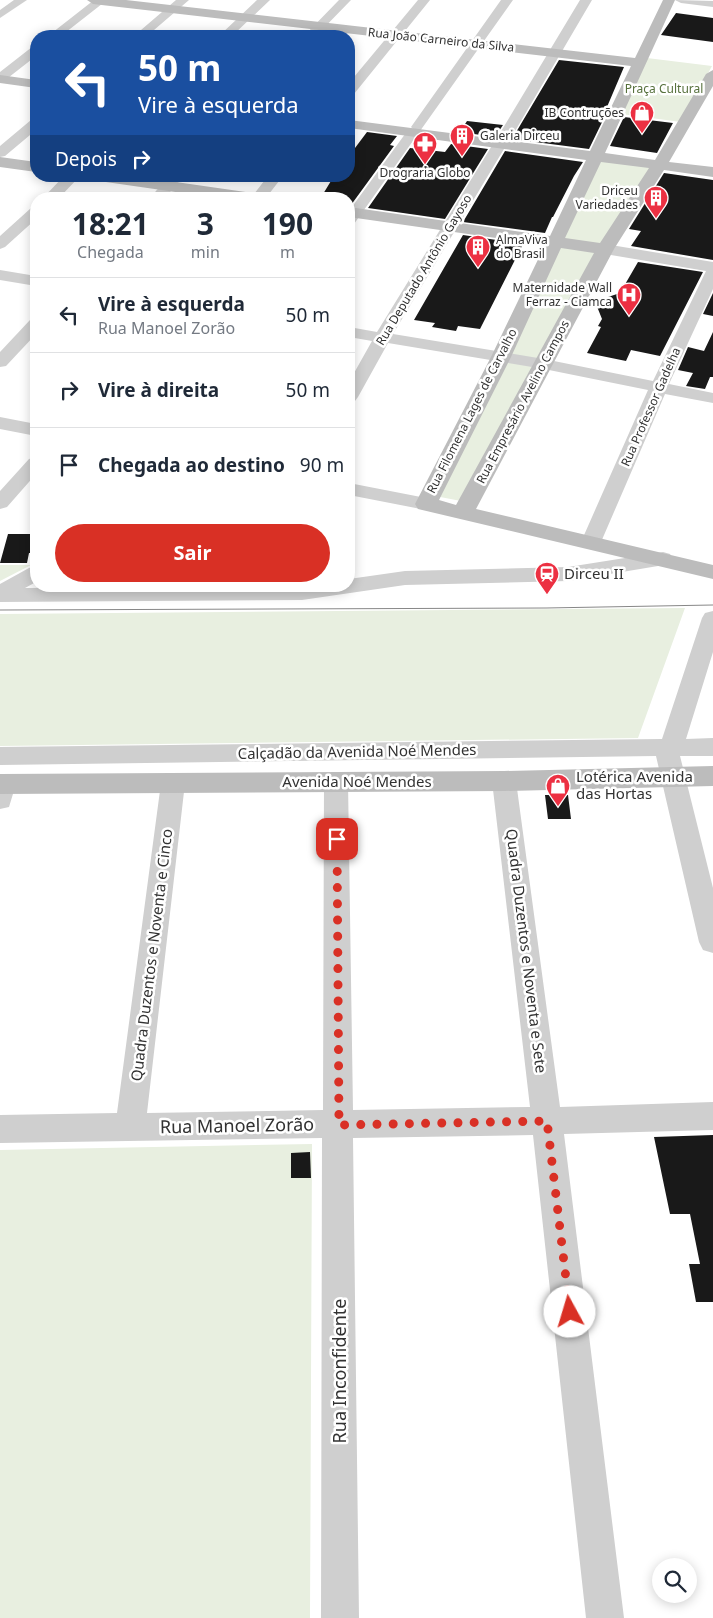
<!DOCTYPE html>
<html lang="pt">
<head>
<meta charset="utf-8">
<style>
  body { margin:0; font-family:"Noto Sans",sans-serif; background:#f6f6f7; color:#1f2937; height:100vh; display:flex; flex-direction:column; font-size:19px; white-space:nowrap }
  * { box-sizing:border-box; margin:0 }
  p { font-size:16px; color:#747a83 }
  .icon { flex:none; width:28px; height:28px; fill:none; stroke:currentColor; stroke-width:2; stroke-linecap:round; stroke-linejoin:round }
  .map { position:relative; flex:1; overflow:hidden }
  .drawer { position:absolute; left:30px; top:192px; width:325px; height:400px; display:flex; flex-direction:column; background:#fff; border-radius:20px; box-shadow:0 2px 12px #0003 }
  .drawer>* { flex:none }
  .guide { position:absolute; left:30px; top:30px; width:325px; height:152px; border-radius:20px; box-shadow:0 2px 12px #0003; background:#1a4fa0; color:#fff; overflow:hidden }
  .controls { position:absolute; left:652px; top:1558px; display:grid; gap:10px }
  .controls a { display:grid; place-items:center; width:45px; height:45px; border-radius:50%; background:#fff; box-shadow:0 2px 12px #0003; font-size:25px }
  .pin { position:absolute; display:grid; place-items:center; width:42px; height:42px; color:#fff; margin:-21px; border-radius:10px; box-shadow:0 2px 8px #0006 }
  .me { position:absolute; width:55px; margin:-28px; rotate:354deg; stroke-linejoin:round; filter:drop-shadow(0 0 4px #0008) }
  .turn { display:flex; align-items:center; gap:18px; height:105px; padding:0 25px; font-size:22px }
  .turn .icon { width:65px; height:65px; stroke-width:2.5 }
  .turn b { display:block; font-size:35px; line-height:42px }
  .then { display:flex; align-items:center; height:48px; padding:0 25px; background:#0003; gap:10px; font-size:19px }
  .eta { display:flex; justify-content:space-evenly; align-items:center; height:85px; text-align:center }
  .eta b { font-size:30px; font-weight:700; line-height:35px }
  .button { display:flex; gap:10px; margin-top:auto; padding:10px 25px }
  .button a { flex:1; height:58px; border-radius:30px; background:#d93025; color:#fff; font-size:20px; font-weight:700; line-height:58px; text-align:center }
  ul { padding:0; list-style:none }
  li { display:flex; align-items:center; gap:15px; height:75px; padding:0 25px; border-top:1px solid #e0e1e3 }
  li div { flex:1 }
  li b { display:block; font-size:19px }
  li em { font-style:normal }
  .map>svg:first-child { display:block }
</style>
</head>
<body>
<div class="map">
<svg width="713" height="1618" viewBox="0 0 713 1618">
  <rect width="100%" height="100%" fill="#fff"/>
  <path fill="#e8efe0" d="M647 58 712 66 681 122 621 114Z
    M599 158 654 166 461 501 435 496Z
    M0 565H31L0 581Z
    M685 608 638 738 0 746V614Z
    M312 1144 310 1618H0V1150Z"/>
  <path fill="#191919" d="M676 13 713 18V42L661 35Z
    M559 60 624 67 604 114H606L589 149 512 139Z
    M624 117 673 123 657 153 610 146Z
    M467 121 503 125 495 137 460 132Z
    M367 132 397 136 390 145 394 146 351 205H349V199H320L334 176H349V156Z
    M451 144 488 149 445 219 368 208 410 148 445 152Z
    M505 151 583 162 574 176 553 217H552L545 233 463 222Z
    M664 173 713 180V260L631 246 641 231 629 229Z
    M463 235 523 244 480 329 458 326 456 331 432 327 435 323 414 320Z
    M638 262 703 272 660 356 631 350 626 361 587 353 601 327 598 326 602 319 596 304 602 299 620 293Z
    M713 293V316L703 314Z
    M713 332V377H710L705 389 686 386 693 373 678 370 688 347 704 351Z
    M8 534H36V553H29L27 563H0Z
    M545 795H568L571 819H548Z
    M713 1135V1302H696L689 1264H700L690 1214H670L654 1137Z
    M310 1152 311 1178H291V1153Z"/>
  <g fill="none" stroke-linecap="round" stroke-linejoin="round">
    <path fill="#cfcfcf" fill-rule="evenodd" d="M14 0H27L0 18V10Z
      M94 0H107L61 36H48Z
      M176 0H189L147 36H134Z
      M257 0H270L232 36H219Z
      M339 0H351L316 36H304Z
      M418 0H430L354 94 349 95V83Z
      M501 0H513L354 224 349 225V211L408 130 413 129 411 127Z
      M580 0H592L511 138 505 142 507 144 393 334 544 359 653 381 706 271 605 254 600 252 597 249 600 246 605 244 713 262V289L669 384 713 393V403L665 394 601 542 598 546 591 548 584 546 581 542 648 390 544 369 388 343 358 397 355 401 349 402V382L372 341 349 337V327L377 332 493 144 499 140 497 138Z
      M675 0 713 1V7L681 3Z
      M36 46V56L4 81 0 82V72L32 47Z
      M36 119V130L5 156 0 157V146L31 120Z
      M64 176H80L58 199H42Z
      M169 176H184L164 199H149Z
      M268 176H283L265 199H250Z
      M36 207V219L5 247 0 249V236L31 208Z
      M0 270 36 276V286L0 280Z
      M36 319V334L6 366 0 367V352L30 320Z
      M0 417 36 424V436L0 429Z
      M36 457V474L7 507 0 509V491L29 459Z
      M349 483 426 498 433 500 436 504 433 508 426 510 349 495Z
      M663 552 670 554 673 559 670 564 568 581 405 585 302 600 0 602V584L29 568 36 566V582L25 588 349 586V579L405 571 568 567Z
      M713 611V652L686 739 713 738V756H680L713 888V953L703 950 699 942 656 756 0 765V747L662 739 702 618 705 613Z
      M504 772 513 775 516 781 560 1107 713 1102V1130L564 1134 624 1618H586L533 1135 353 1138 359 1618H321L322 1138 0 1143V1115L117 1113 161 783 164 777 173 774 182 777 185 783 147 1113 323 1110 324 782 327 776 336 773 345 776 348 782 353 1110 530 1107 492 781 495 775Z
      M4 775 13 778 16 784 9 807 0 809V776Z"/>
    <path fill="#bcbcbc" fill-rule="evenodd" d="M87 0H126L635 58 663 0H675L605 153 655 160 706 74 713 70V86L669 162 713 167V177L664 170 614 249 476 509 713 565V579L418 509 415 504 491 357 545 245 349 217V207L550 236 586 160 349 128V120L590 151 631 66 93 4ZM601 162 649 168 600 243 565 238ZM561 248 594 253 456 505 439 500 511 357Z
      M0 75 36 80V88L0 83Z
      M0 157 36 162V172L0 167Z
      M91 176H134L259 194 265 196 267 199H224L99 181 93 179Z
      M713 766V786L504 791 0 794V774L504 771Z"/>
    <path stroke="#878787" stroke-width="1" d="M0 610 546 608 713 605"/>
  </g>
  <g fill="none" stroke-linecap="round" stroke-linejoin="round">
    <path stroke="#d93025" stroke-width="9" stroke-dasharray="0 16.2" d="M337 839 339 1125 547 1121 570 1312"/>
  </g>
  <defs>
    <symbol id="shop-pin" viewBox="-11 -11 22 30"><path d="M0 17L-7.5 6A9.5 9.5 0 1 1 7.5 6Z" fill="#ec3042" stroke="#fff"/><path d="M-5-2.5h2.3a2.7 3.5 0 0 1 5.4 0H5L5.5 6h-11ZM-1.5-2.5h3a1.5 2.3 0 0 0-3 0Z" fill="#fff"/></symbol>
    <symbol id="building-pin" viewBox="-11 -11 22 30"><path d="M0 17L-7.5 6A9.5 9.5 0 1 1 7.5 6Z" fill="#ec3042" stroke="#fff"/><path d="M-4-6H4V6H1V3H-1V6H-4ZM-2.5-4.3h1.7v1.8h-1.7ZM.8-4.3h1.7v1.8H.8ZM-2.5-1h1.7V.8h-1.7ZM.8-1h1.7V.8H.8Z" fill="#fff"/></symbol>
    <symbol id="pharmacy-pin" viewBox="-11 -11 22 30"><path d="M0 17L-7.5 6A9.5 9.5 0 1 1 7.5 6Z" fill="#ec3042" stroke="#fff"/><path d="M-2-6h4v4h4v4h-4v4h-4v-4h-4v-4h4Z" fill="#fff"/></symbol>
    <symbol id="hospital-pin" viewBox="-11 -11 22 30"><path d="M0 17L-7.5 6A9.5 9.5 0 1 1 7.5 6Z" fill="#ec3042" stroke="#fff"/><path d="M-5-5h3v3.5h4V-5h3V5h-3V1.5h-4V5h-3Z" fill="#fff"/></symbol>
    <symbol id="station-pin" viewBox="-11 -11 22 30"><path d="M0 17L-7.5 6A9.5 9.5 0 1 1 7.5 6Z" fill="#ec3042" stroke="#fff"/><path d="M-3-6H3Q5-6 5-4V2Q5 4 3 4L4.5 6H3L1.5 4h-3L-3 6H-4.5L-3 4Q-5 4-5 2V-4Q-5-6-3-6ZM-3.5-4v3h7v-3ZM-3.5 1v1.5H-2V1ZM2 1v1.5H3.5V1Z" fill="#fff"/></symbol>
  </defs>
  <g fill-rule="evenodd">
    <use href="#shop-pin" x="628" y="99" width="28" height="38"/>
    <use href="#building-pin" x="448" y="122" width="28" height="38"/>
    <use href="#pharmacy-pin" x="411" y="130" width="28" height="38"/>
    <use href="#building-pin" x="642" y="184" width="28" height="38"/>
    <use href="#building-pin" x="464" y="233" width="28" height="38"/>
    <use href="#hospital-pin" x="615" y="281" width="28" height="38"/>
    <use href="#station-pin" x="533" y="560" width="28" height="38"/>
    <use href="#shop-pin" x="544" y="772" width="28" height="38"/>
  </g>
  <g text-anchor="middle" stroke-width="5" stroke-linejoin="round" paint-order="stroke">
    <g font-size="12" fill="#323232" stroke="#fff">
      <text transform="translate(441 40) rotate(6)" y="4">Rua João Carneiro da Silva</text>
      <text transform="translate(424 270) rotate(-59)" y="4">Rua Deputado Antônio Gayoso</text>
      <text transform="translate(523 402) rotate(-62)" y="4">Rua Empresário Avelino Campos</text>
      <text transform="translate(651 407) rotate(-66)" y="4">Rua Professor Gadelha</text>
      <text transform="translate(472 411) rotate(-63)" y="4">Rua Filomena Lages de Carvalho</text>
    </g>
    <g font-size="12" fill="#56703c" stroke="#fff">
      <text x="664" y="93">Praça Cultural</text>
    </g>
    <g font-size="12" fill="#323232" stroke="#fff" text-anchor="end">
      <text x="624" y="117">IB Contruções</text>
      <text x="480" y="140" text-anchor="start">Galeria Dirceu</text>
      <text x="425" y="177" text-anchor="middle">Drograria Globo</text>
      <text x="638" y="195">Driceu<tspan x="638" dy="14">Variedades</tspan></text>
      <text x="496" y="244" text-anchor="start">AlmaViva<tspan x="496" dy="14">do Brasil</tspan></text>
      <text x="612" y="292">Maternidade Wall<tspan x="612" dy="14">Ferraz - Ciamca</tspan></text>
    </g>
    <g font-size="15" fill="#323232" stroke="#fff" text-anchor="start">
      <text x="564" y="579">Dirceu II</text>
      <text x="576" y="782">Lotérica Avenida<tspan x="576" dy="17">das Hortas</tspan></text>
    </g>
    <g font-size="15" fill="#323232" stroke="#fff">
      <text transform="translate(357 752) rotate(-1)" y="5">Calçadão da Avenida Noé Mendes</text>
      <text x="357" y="787">Avenida Noé Mendes</text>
      <text transform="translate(526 951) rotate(83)" y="5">Quadra Duzentos e Noventa e Sete</text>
      <text transform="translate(152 955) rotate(-83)" y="5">Quadra Duzentos e Noventa e Cinco</text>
    </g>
    <g font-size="18" fill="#323232" stroke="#fff">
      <text transform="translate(237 1126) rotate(-1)" y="6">Rua Manoel Zorão</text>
      <text transform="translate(340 1371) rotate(-90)" y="6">Rua Inconfidente</text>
    </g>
  </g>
</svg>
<div class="controls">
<a><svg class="icon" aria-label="search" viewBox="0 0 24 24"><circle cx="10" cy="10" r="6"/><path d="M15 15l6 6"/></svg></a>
</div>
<div class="pin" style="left:337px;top:839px;background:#d93025"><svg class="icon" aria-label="arrive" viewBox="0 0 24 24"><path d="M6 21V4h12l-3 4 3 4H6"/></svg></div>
<svg class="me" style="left:570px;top:1312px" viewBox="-20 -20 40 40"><circle r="19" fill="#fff"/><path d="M0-13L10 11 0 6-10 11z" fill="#d93025"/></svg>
<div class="guide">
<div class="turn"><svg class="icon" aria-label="left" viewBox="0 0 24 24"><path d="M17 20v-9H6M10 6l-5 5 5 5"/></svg><div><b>50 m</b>Vire à esquerda</div></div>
<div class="then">Depois<svg class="icon" aria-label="right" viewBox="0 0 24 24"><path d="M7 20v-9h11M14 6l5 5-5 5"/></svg></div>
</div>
<section class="drawer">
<div class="eta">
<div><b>18:21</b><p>Chegada</p></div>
<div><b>3</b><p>min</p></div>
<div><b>190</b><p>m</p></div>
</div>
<ul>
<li><svg class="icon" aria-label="left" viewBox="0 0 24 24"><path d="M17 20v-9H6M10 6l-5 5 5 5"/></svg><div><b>Vire à esquerda</b><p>Rua Manoel Zorão</p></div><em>50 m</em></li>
<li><svg class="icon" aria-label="right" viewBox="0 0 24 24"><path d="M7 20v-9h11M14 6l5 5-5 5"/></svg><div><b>Vire à direita</b></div><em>50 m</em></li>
<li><svg class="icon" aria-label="arrive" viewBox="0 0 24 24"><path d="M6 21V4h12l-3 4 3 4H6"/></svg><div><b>Chegada ao destino</b></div><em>90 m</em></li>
</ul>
<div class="button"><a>Sair</a></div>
</section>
</div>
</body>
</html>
